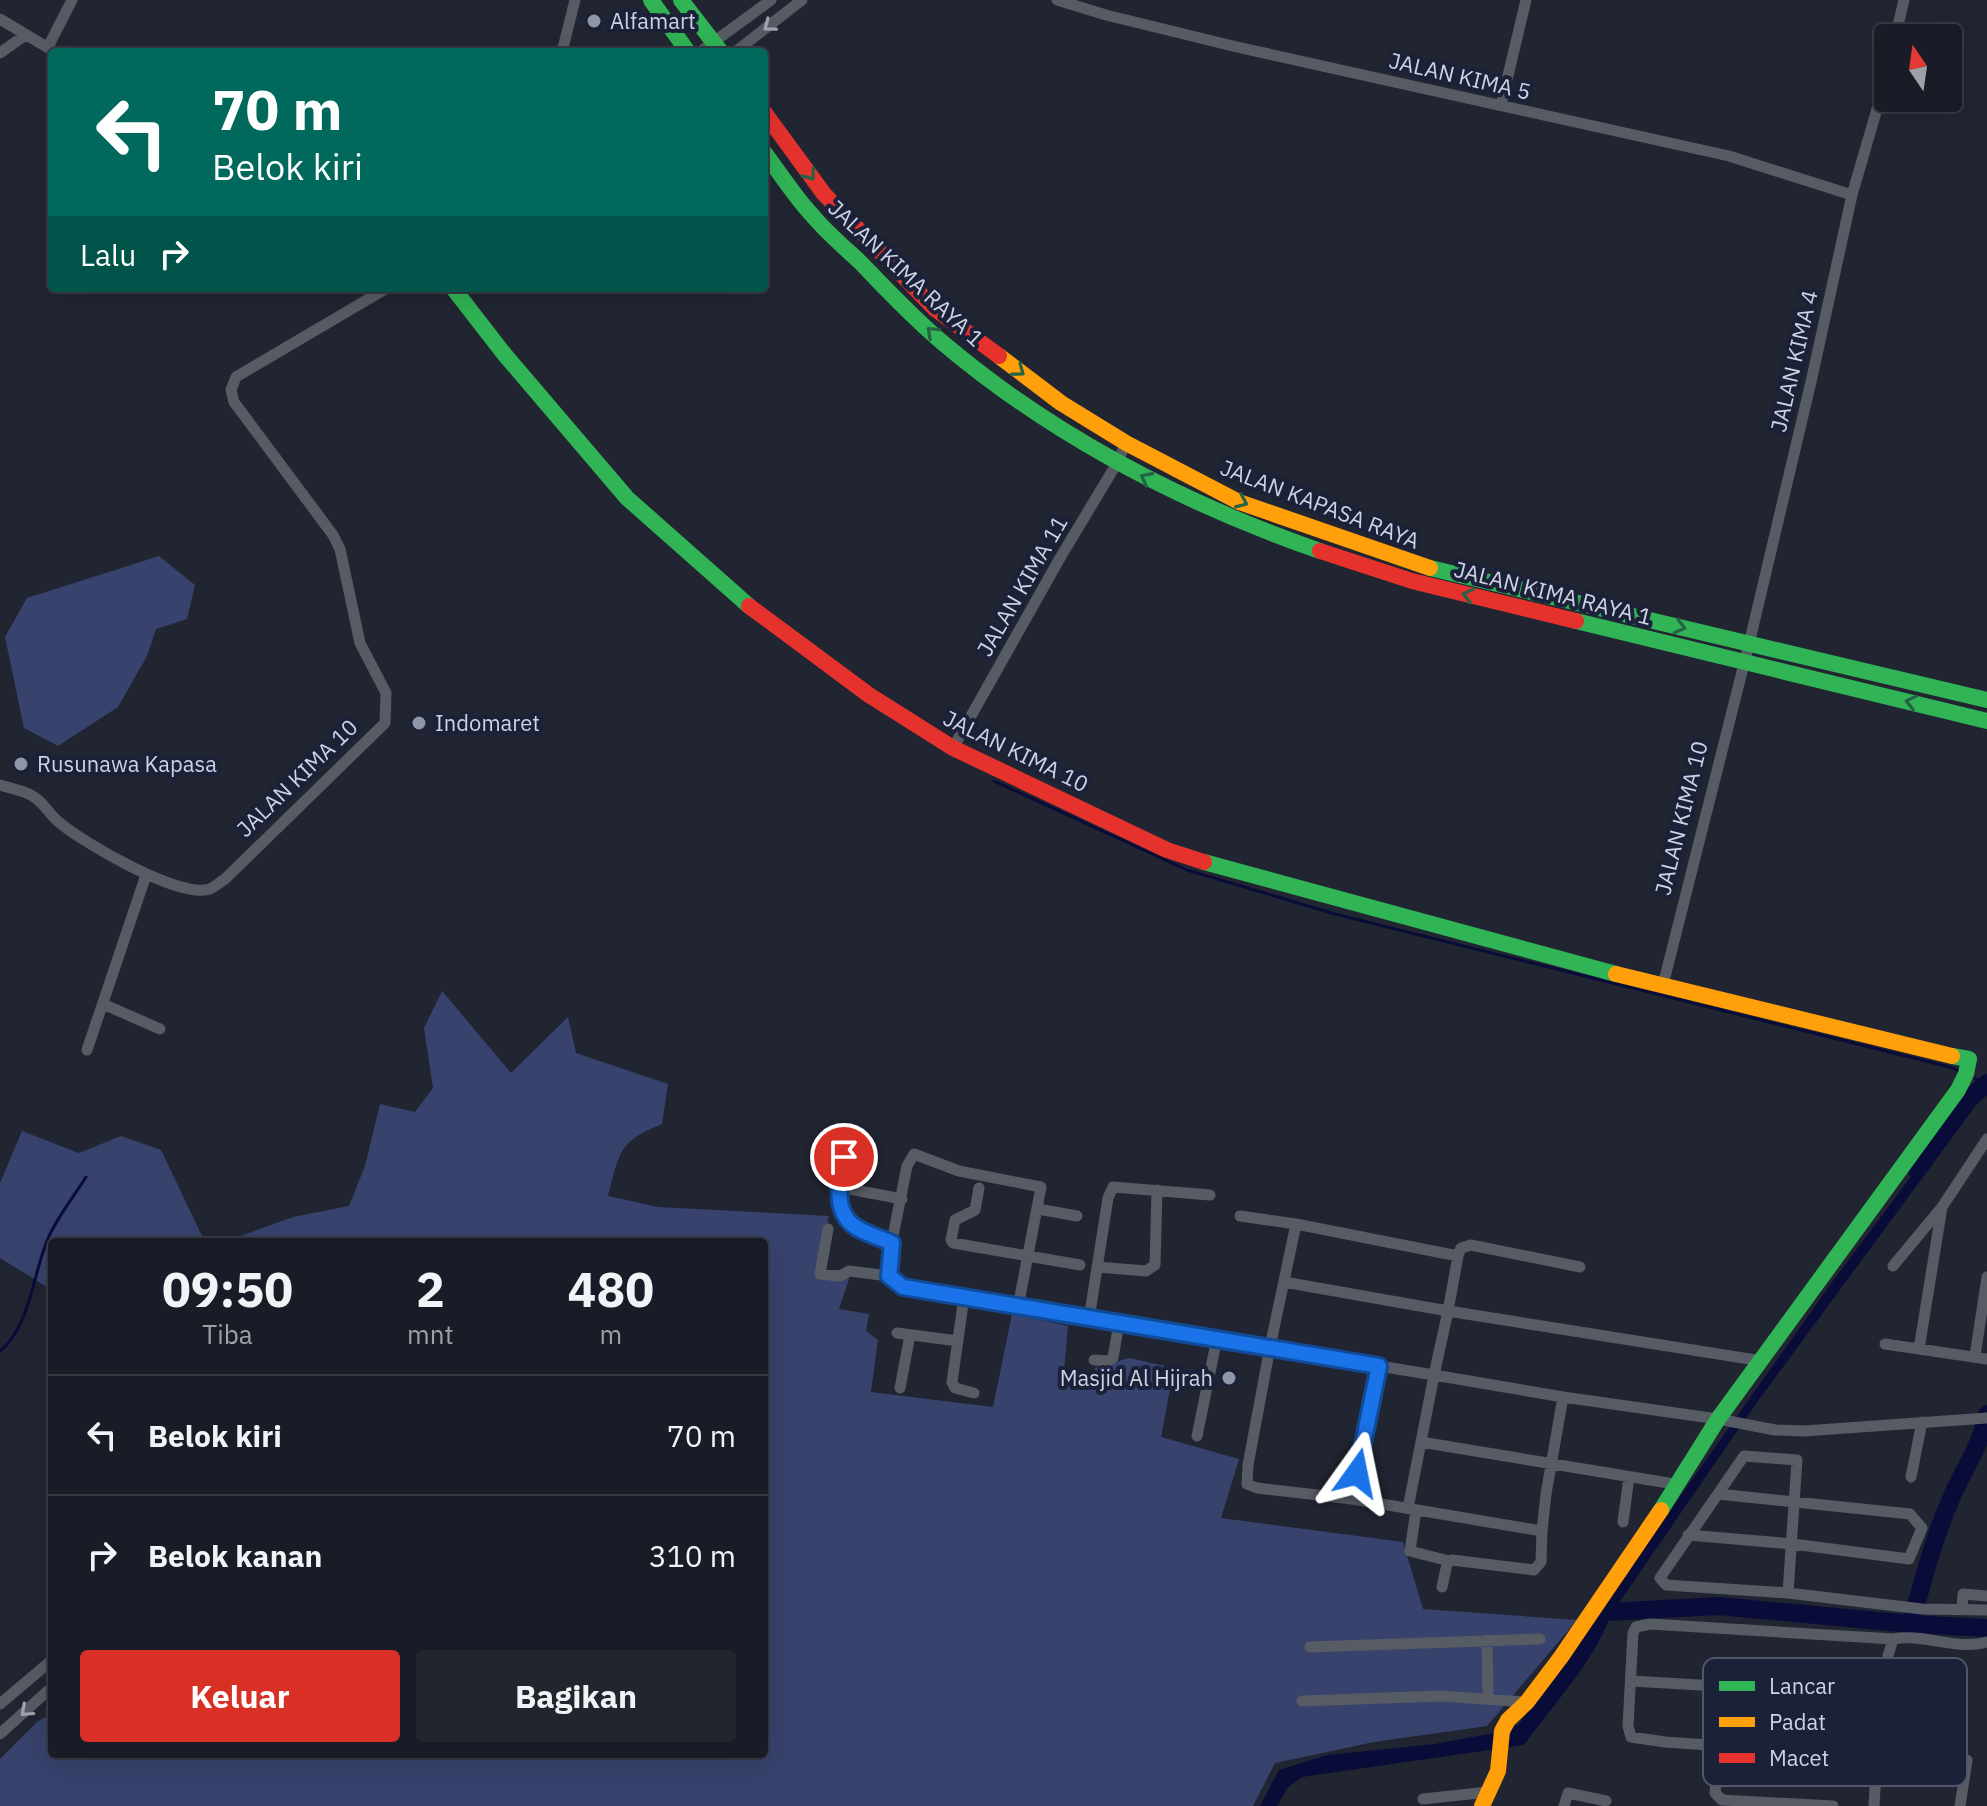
<!DOCTYPE html>
<html lang="id">
<head>
<meta charset="utf-8">
<style>
  body { margin:0; font-family:"IBM Plex Sans",sans-serif; background:#22252e; color:#f1f3f6; height:100vh; display:flex; flex-direction:column; font-size:30px; white-space:nowrap }
  * { box-sizing:border-box; margin:0 }
  p { font-size:26px; color:#9fa1a7 }
  .icon { flex:none; width:44px; height:44px; fill:none; stroke:currentColor; stroke-width:2; stroke-linecap:round; stroke-linejoin:round }
  .map { position:relative; flex:1; overflow:hidden }
  .side { position:absolute; left:48px; top:1238px; width:720px; height:520px; display:flex; flex-direction:column; background:#191c26; border-radius:8px; box-shadow:0 8px 32px #0002,0 0 0 2px #373a43 }
  .side>* { flex:none }
  .banner { position:absolute; left:48px; top:48px; width:720px; height:244px; border-radius:8px; box-shadow:0 8px 32px #0002,0 0 0 2px #373a43; background:#00695c; color:#fff; overflow:hidden }
  .needle { width:52px; rotate:347deg }
  .tools { position:absolute; left:1874px; top:24px; display:grid; gap:16px }
  .tools a { display:grid; place-items:center; width:88px; height:88px; border-radius:8px; background:#191c26; box-shadow:0 8px 32px #0002,0 0 0 2px #373a43; font-size:40px }
  .pin { position:absolute; display:grid; place-items:center; width:68px; height:68px; color:#fff; margin:-34px; border:4px solid #fff; border-radius:50%; box-shadow:0 2px 8px #0007 }
  .me { position:absolute; width:88px; margin:-44px; rotate:12deg; stroke-linejoin:round; filter:drop-shadow(0 0 6px #0008) }
  .turn { display:flex; align-items:center; gap:28px; height:168px; padding:0 32px; font-size:36px }
  .turn .icon { width:104px; height:104px; stroke-width:2.5 }
  .turn b { display:block; font-size:56px; line-height:68px }
  .then { display:flex; align-items:center; height:76px; padding:0 32px; background:#0003; gap:16px; font-size:30px }
  .eta { display:flex; justify-content:space-evenly; align-items:center; height:136px; text-align:center }
  .eta b { font-size:48px; font-weight:800; line-height:56px }
  .primary-button { display:flex; gap:16px; margin-top:auto; padding:16px 32px }
  .primary-button a { flex:1; height:92px; border-radius:8px; background:#d93025; color:#fff; font-size:32px; font-weight:800; line-height:92px; text-align:center }
  .primary-button a+a { background:#22252e; color:#f1f3f6 }
  ul { padding:0; list-style:none }
  li { display:flex; align-items:center; gap:24px; height:120px; padding:0 32px; border-top:2px solid #373a43 }
  li div { flex:1 }
  li b { display:block; font-size:30px }
  li em { font-style:normal }
  .map>svg:first-child { display:block }
</style>
</head>
<body>
<div class="map">
<svg width="1987" height="1806" viewBox="0 0 1987 1806">
  <rect width="100%" height="100%" fill="#212532"/>
  <path fill="#37436d" d="M159 556 195 585 187 619 156 629 147 656 118 707 58 746 24 728 5 637 27 598Z
    M442 991 511 1073 568 1017 576 1053 668 1084 662 1124C617 1142 620 1153 608 1196L658 1207 829 1216 818 1271 851 1273 839 1309 869 1314 866 1331 878 1340 871 1392 993 1407 1012 1314 1068 1326 1063 1382 1094 1387 1095 1368 1129 1358 1174 1368 1161 1437 1239 1459 1221 1518 1403 1542 1423 1609 1577 1620 1487 1726 1374 1742 1275 1763 1253 1806H0V1759L37 1722 52 1713V1754H764V1242H52V1290L0 1258V1183L22 1131 79 1153 121 1136 161 1150 202 1236 229 1240 293 1217 349 1206 365 1166 380 1104 415 1112 433 1088 424 1028Z"/>
  <path fill="#090c38" d="M1987 1084V1096L1982 1097 1755 1405 1612 1613C1593 1663 1555 1702 1524 1745L1302 1777 1288 1787 1277 1806H1260L1279 1770 1327 1755 1435 1744 1505 1731 1519 1724 1830 1285 1979 1086Z"/>
  <g fill="none" stroke-linecap="round" stroke-linejoin="round">
    <path stroke="#090c38" stroke-width="3" d="M994 781 1187 870 1335 914 1950 1067 1959 1071
      M1970 1076 1984 1083
      M0 1351C31 1326 33 1271 49 1236 59 1215 74 1196 86 1177"/>
    <path stroke="#090c38" stroke-width="18" d="M1917 1170 1963 1104 1987 1083
      M1607 1612 1719 1606 1911 1624 1987 1628
      M1911 1624C1923 1580 1934 1536 1953 1494 1965 1467 1982 1443 1987 1414"/>
    <path stroke="#575b64" stroke-width="11" d="M1057 0 1106 15 1237 47 1729 156 1852 195
      M0 19 55 52
      M1895 38 1904 0
      M48 47 72 0
      M562 52 575 0
      M700 52 771 0
      M735 52 802 0
      M0 53 24 36
      M1501 105 1526 0
      M953 748 1060 558 1117 463 1126 443
      M0 785C9 788 20 790 29 794 44 801 48 814 60 823 84 843 179 899 210 889 215 887 220 882 225 879L385 723 386 693 360 643 340 549 333 535 234 402 231 390 236 377 387 288
      M1663 985 1749 644 1811 382 1852 195 1888 71
      M103 1004 160 1029
      M87 1050 146 875
      M852 1133C841 1163 836 1188 846 1219L892 1243
      M839 1187 902 1199
      M979 1188 975 1210 955 1220 951 1240 953 1243 1080 1265
      M1038 1209 1077 1216
      M1240 1216 1296 1224
      M828 1229 820 1274 840 1276 849 1271 889 1276
      M1458 1256 1461 1248 1471 1245 1580 1267
      M1893 1266 1942 1207 1987 1139
      M1097 1267 1146 1271 1155 1265 1157 1190
      M964 1297 903 1287 889 1276 888 1261 907 1166 914 1154 959 1171 1041 1187 1018 1307
      M1089 1319 1108 1198 1113 1187 1210 1195
      M897 1333 958 1341
      M1885 1344 1987 1359
      M1919 1349 1942 1207
      M1975 1356 1987 1277
      M1094 1360 1108 1361 1113 1358 1119 1323
      M900 1388 910 1335
      M974 1393 955 1388 952 1382 964 1297 1089 1319 1217 1338
      M1563 1397 1434 1375 1448 1311 1762 1361
      M1197 1436 1217 1338 1270 1347 1296 1224 1458 1256 1448 1311 1284 1282
      M1421 1442 1434 1375 1379 1366 1352 1499 1542 1531 1546 1494 1563 1397 1718 1419 1775 1430 1804 1431 1987 1418
      M1911 1477 1922 1422
      M1352 1499 1257 1488 1247 1484 1248 1465 1270 1347 1379 1366
      M1408 1508 1421 1442 1674 1484
      M1416 1510 1410 1551 1449 1561
      M1623 1522 1629 1477
      M1688 1535 1793 1544 1909 1559 1922 1528 1910 1514 1718 1494
      M1442 1587 1447 1564 1452 1560 1534 1570 1541 1562 1542 1531
      M1788 1593 1797 1460 1744 1456 1660 1578 1666 1585 1788 1593 1922 1609 1987 1610
      M1962 1610 1963 1594 1987 1596
      M1487 1640 1488 1699
      M1310 1647 1540 1639
      M1632 1681 1885 1696
      M1302 1701 1441 1696 1527 1702
      M0 1704 52 1660
      M0 1734 52 1687
      M1719 1745 1715 1793 1722 1800 1833 1806
      M1877 1754 1853 1755 1665 1742 1631 1737 1628 1726 1633 1633 1636 1627 1650 1624 1893 1639C1924 1633 1956 1651 1987 1642
      M1423 1799 1488 1792
      M1564 1806 1568 1793 1606 1801
      M1874 1806 1877 1754 1882 1748 1888 1656 1893 1639
      M1960 1806 1967 1760"/>
    <path stroke="#30b455" stroke-width="16" d="M651 0 688 52
      M681 0 721 52
      M764 152C780 173 794 196 812 215 826 232 844 247 860 262 887 290 913 318 943 343 1053 436 1185 504 1320 551
      M453 288 505 355 627 498 749 606
      M1430 568 1987 700
      M1576 621 1987 721
      M1204 862 1616 974
      M1661 1510 1718 1419 1958 1090 1966 1074 1969 1059 1952 1056"/>
    <path stroke="#ff9f0a" stroke-width="16" d="M999 356 1061 403 1126 443 1239 502 1430 568
      M1616 974 1952 1056
      M1482 1806 1498 1771 1502 1731 1508 1720 1527 1702 1561 1657 1661 1510"/>
    <path stroke="#e5322d" stroke-width="16" d="M764 112 824 194 934 308 999 356
      M1320 551 1412 581 1576 621
      M749 606 869 695 953 748 1167 850 1204 862"/>
  </g>
  <defs><path id="oneway-chevron" d="M-2-3.5L2.5 0L-2 3.5" fill="none" stroke-width="1.6" stroke-linecap="round" stroke-linejoin="round" transform="scale(2)"/></defs>
  <g stroke="#9ea3b0">
    <use href="#oneway-chevron" transform="translate(769 26) rotate(143)"/>
    <use href="#oneway-chevron" transform="translate(26 1711) rotate(138)"/>
  </g>
  <g stroke="#246345">
    <use href="#oneway-chevron" transform="translate(810 175) rotate(54)"/>
    <use href="#oneway-chevron" transform="translate(932 332) rotate(-137)"/>
    <use href="#oneway-chevron" transform="translate(1019 371) rotate(37)"/>
    <use href="#oneway-chevron" transform="translate(1146 478) rotate(-153)"/>
    <use href="#oneway-chevron" transform="translate(1242 502) rotate(23)"/>
    <use href="#oneway-chevron" transform="translate(1468 595) rotate(-167)"/>
    <use href="#oneway-chevron" transform="translate(1680 627) rotate(14)"/>
    <use href="#oneway-chevron" transform="translate(1911 702) rotate(-167)"/>
  </g>
  <g fill="none" stroke-linecap="round" stroke-linejoin="round">
    <defs>
      <path id="route" d="M844 1157C841 1176 834 1202 847 1219 855 1231 879 1237 892 1243L889 1276 903 1287 1379 1366 1357 1473"/>
    </defs>
    <use href="#route" stroke="#114b97" stroke-width="20"/>
    <use href="#route" stroke="#1a73e8" stroke-width="14"/>
  </g>
  <g fill="#9196a5" stroke="#1b2138" stroke-width="3">
    <circle cx="594" cy="21" r="8"/>
    <circle cx="419" cy="723" r="8"/>
    <circle cx="21" cy="764" r="8"/>
    <circle cx="1229" cy="1378" r="8"/>
  </g>
  <g text-anchor="middle" stroke-width="8" stroke-linejoin="round" paint-order="stroke">
    <g font-size="22" fill="#ced3e3" stroke="#1b2138" text-anchor="start">
      <text x="610" y="29">Alfamart</text>
      <text x="435" y="731">Indomaret</text>
      <text x="37" y="772">Rusunawa Kapasa</text>
      <text x="1213" y="1386" text-anchor="end">Masjid Al Hijrah</text>
    </g>
    <g font-size="22" fill="#ced3e3" stroke="#1b2138">
      <text transform="translate(1460 76) rotate(13)" y="8">JALAN KIMA 5</text>
      <text transform="translate(906 273) rotate(43)" y="8">JALAN KIMA RAYA 1</text>
      <text transform="translate(1794 361) rotate(-77)" y="8">JALAN KIMA 4</text>
      <text transform="translate(1320 504) rotate(21)" y="8">JALAN KAPASA RAYA</text>
      <text transform="translate(1022 586) rotate(-60)" y="8">JALAN KIMA 11</text>
      <text transform="translate(1553 593) rotate(14)" y="8">JALAN KIMA RAYA 1</text>
      <text transform="translate(1016 751) rotate(26)" y="8">JALAN KIMA 10</text>
      <text transform="translate(297 778) rotate(-44)" y="8">JALAN KIMA 10</text>
      <text transform="translate(1681 818) rotate(-76)" y="8">JALAN KIMA 10</text>
    </g>
  </g>
  <rect x="1703" y="1658" width="264" height="128" rx="12" fill="#1b2138" stroke="#51566b" stroke-width="2"/>
  <rect x="1719" y="1681" width="36" height="10" fill="#30b455"/>
  <rect x="1719" y="1717" width="36" height="10" fill="#ff9f0a"/>
  <rect x="1719" y="1753" width="36" height="10" fill="#e5322d"/>
  <g font-size="22" fill="#ced3e3">
    <text x="1769" y="1694">Lancar</text>
    <text x="1769" y="1730">Padat</text>
    <text x="1769" y="1766">Macet</text>
  </g>
</svg>
<div class="tools">
<a><svg class="needle" viewBox="-14 -14 28 28"><path d="M0-13l5 13h-10z" fill="#e53935"/><path d="M0 13l5-13h-10z" fill="#9fa1a7"/></svg></a>
</div>
<div class="pin" style="left:844px;top:1157px;background:#d93025"><svg class="icon" aria-label="arrive" viewBox="0 0 24 24"><path d="M6 21V4h12l-3 4 3 4H6"/></svg></div>
<svg class="me" style="left:1357px;top:1473px" viewBox="-20 -20 40 40"><path d="M0-17L14 15 0 8-14 15z" fill="#1a73e8" stroke="#fff" stroke-width="4"/></svg>
<div class="banner">
<div class="turn"><svg class="icon" aria-label="left" viewBox="0 0 24 24"><path d="M17 20v-9H6M10 6l-5 5 5 5"/></svg><div><b>70 m</b>Belok kiri</div></div>
<div class="then">Lalu<svg class="icon" aria-label="right" viewBox="0 0 24 24"><path d="M7 20v-9h11M14 6l5 5-5 5"/></svg></div>
</div>
<section class="side">
<div class="eta">
<div><b>09:50</b><p>Tiba</p></div>
<div><b>2</b><p>mnt</p></div>
<div><b>480</b><p>m</p></div>
</div>
<ul>
<li><svg class="icon" aria-label="left" viewBox="0 0 24 24"><path d="M17 20v-9H6M10 6l-5 5 5 5"/></svg><div><b>Belok kiri</b></div><em>70 m</em></li>
<li><svg class="icon" aria-label="right" viewBox="0 0 24 24"><path d="M7 20v-9h11M14 6l5 5-5 5"/></svg><div><b>Belok kanan</b></div><em>310 m</em></li>
</ul>
<div class="primary-button"><a>Keluar</a><a>Bagikan</a></div>
</section>
</div>
</body>
</html>
